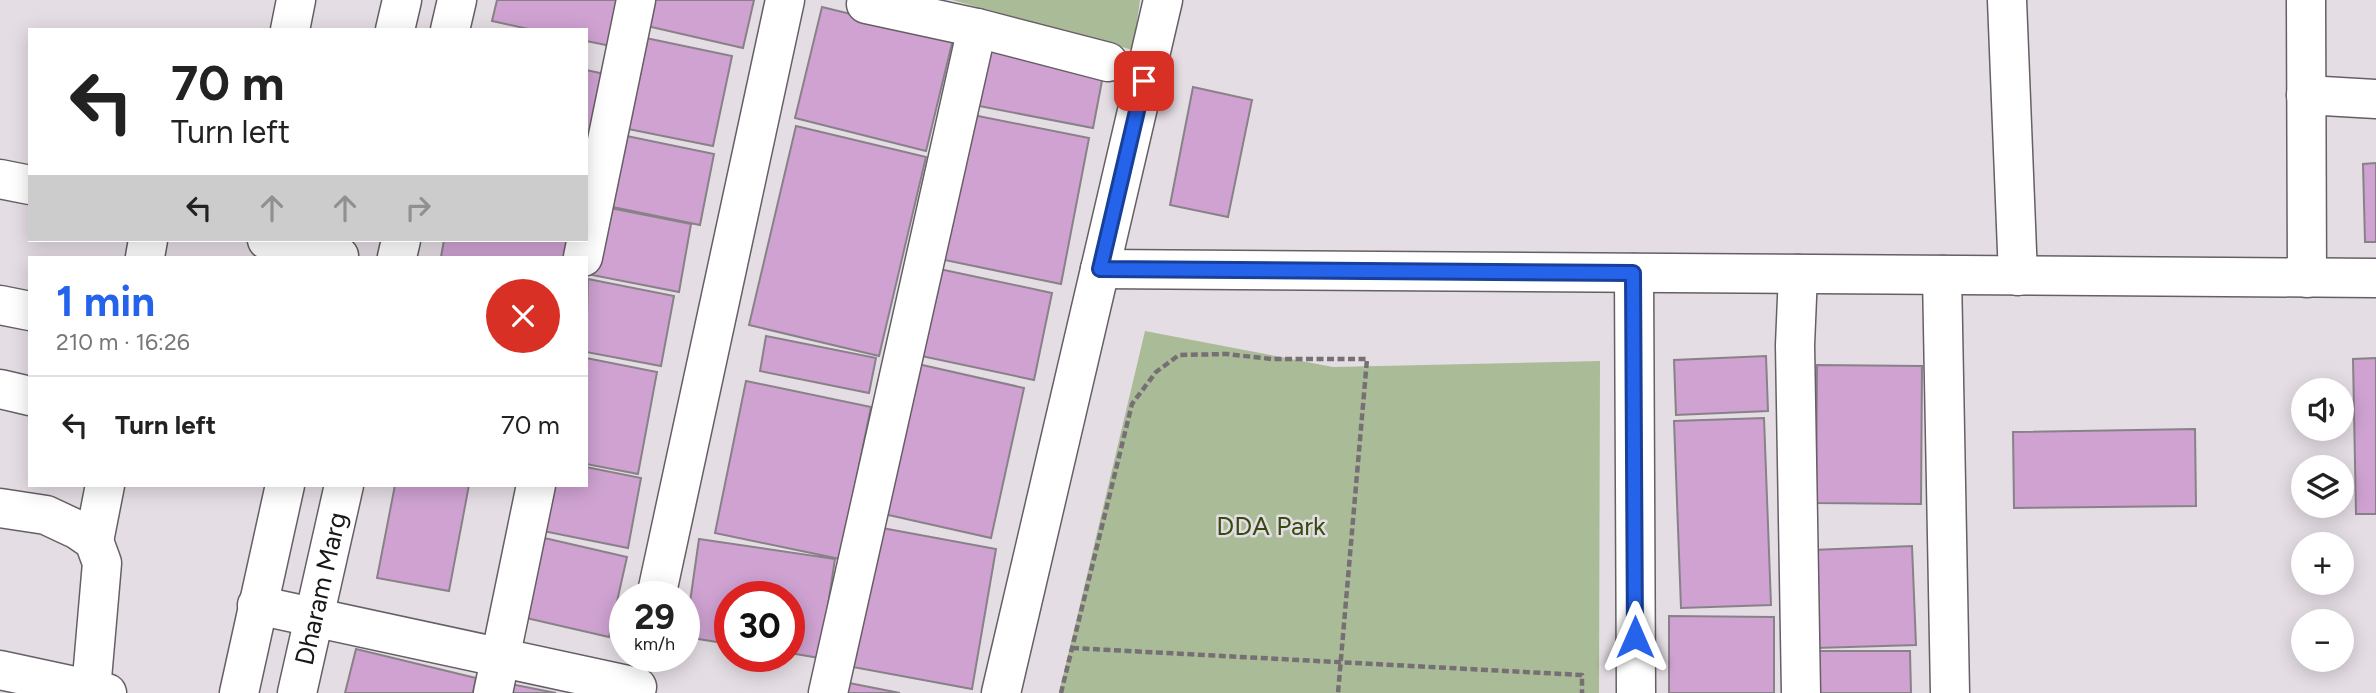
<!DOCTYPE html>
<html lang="en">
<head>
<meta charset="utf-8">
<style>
  body { margin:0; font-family:Figtree,sans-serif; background:#f6f6f6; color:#222; height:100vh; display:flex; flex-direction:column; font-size:26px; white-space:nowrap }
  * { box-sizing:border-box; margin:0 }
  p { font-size:23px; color:#767676 }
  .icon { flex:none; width:38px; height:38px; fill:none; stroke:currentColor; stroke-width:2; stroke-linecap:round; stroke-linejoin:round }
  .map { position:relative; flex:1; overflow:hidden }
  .side { position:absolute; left:28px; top:256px; width:560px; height:231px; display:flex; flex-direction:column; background:#fff; border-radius:0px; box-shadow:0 4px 18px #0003 }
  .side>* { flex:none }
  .banner { position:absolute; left:28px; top:28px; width:560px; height:214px; border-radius:0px; box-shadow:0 4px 18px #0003; background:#fff; color:#222; overflow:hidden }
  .fabs { position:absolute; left:2291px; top:378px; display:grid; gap:14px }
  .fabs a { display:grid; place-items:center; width:63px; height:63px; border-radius:50%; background:#fff; box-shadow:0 4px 18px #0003; font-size:35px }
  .speed { position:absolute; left:609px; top:581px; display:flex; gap:14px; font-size:35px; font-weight:700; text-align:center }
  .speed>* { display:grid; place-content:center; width:91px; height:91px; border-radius:50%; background:#fff; box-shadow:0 4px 18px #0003; line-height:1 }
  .speed small { font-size:18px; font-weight:400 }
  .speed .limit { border:10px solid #d22; background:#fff; color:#111 }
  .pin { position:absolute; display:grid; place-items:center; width:60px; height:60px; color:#fff; margin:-30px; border-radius:14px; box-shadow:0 4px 10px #0006 }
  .me { position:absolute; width:77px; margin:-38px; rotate:0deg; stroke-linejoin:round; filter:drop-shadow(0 0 5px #0008) }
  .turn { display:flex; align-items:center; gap:24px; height:147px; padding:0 28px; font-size:32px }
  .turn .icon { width:91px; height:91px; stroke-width:2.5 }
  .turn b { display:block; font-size:49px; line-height:60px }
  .lanes { display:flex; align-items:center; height:66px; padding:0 28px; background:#0003; justify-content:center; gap:35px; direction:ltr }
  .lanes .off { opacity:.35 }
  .round { display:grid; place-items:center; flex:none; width:74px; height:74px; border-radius:37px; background:#f6f6f6 }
  .headline { display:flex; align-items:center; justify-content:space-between; height:119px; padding:0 28px }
  h1 { font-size:42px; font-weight:700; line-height:52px; color:#2563eb }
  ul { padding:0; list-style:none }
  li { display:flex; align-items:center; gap:21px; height:98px; padding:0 28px; border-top:2px solid #e0e0e0 }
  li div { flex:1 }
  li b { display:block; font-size:26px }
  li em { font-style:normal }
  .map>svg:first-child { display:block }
</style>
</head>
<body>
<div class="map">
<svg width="2376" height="693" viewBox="0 0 2376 693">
  <rect width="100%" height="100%" fill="#e5dde4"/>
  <path fill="#aabb97" d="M952 0H1140L1133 50Z
    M1145 331 1333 367 1600 361 1599 693H1059Z"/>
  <path fill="#cfa2d2" stroke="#888288" stroke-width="2" d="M497 0H620L611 46 586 41V30H533L492 21Z
    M653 0H754L743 48 647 26Z
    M822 7 953 39 926 151 795 118Z
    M641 37 732 56 713 146 623 128Z
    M987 41 1105 65 1093 128 974 105Z
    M586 70 614 76 586 197Z
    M1193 87 1252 100 1228 217 1170 205Z
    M968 114 1089 138 1061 284 940 259Z
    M796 126 926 157 879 356 749 325Z
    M617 134 714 154 700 225 603 205Z
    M2376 163V242H2365L2363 164Z
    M600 206 691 224 679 292 587 274Z
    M444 240H575L572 257H441Z
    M930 267 1052 293 1034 380 912 354Z
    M588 279 674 296 661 366 586 352Z
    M766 336 876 358 869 393 760 371Z
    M1766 356 1768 411 1676 415 1674 360Z
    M586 358 657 372 638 474 586 464Z
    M2376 358V514H2356L2353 359Z
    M909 362 1024 388 991 538 875 512Z
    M1817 365 1922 366 1921 504 1816 503Z
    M746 381 871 407 840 559 715 533Z
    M1764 418 1771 605 1681 608 1674 421Z
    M2195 429 2196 506 2014 508 2013 432Z
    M586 467 641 478 628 548 538 530 547 485H586Z
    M395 485H469L449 591 377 578Z
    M866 525 996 549 972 689 842 665Z
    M540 537 627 557 609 637 522 617Z
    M699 539 835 559 820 658 789 653V597H730V644L685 637Z
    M1912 546 1916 645 1816 648 1812 550Z
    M1669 616 1774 617V693H1669Z
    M356 649 476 678 473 693H345Z
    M1814 651H1910L1911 693H1814Z
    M501 682 556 693H499Z
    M844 682 900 693H841Z"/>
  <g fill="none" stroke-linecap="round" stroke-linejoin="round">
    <defs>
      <g id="minor">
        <path d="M2007 0 2018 276"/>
        <path d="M2306 0 2307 278"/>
        <path d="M866 4 977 28 1108 62"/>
        <path d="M290 30 296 0"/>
        <path d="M395 30 402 0"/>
        <path d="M450 30 457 0"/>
        <path d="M2306 95 2376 99"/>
        <path d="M0 179 30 185"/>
        <path d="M267 240 339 256"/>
        <path d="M145 257 148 240"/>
        <path d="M397 257 401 240"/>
        <path d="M583 257 636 0"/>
        <path d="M1100 269 2376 278"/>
        <path d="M1634 273 1636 693"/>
        <path d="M1798 274 1795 345 1801 693"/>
        <path d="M1942 275 1950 693"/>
        <path d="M0 305 30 311"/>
        <path d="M0 389 30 396"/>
        <path d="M0 508 46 515 78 530 94 541 102 563 91 690"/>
        <path d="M94 541 105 485"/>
        <path d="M656 597 785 0"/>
        <path d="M257 605 637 687"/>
        <path d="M0 670 107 693"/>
        <path d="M239 693 285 485"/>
        <path id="s1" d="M297 693 344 485"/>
        <path d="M493 693 536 485"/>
        <path d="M828 693 977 28"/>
        <path d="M1001 693 1163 0"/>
      </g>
    </defs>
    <use href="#minor" stroke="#665f65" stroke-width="41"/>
    <path stroke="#767075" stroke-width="4.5" stroke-dasharray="7 3.5" stroke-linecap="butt" d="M1072 648 1582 675V693
      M1061 693 1132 404 1156 372 1179 355 1226 354 1272 359H1367L1338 693"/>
    <use href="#minor" stroke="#fff" stroke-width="38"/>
  </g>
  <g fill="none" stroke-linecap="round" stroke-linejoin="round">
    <defs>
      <path id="route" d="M1144 81 1100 269 1633 273 1635 637"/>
    </defs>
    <use href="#route" stroke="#184099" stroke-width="18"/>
    <use href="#route" stroke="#2563eb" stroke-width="12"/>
  </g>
  <g text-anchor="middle" stroke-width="5" stroke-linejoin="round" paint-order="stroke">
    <g font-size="26" fill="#354c0e" stroke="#e5dde4">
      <text x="1271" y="535">DDA Park</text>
    </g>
    <g font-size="26" fill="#191619" stroke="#e5dde4">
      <text dy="9" stroke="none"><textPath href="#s1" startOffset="107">Dharam Marg</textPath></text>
    </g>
  </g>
</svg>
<div class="fabs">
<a><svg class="icon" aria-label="sound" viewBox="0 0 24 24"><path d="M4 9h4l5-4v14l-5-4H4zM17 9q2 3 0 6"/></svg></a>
<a><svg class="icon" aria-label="layers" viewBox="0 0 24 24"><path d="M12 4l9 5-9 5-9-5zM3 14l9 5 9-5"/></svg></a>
<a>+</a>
<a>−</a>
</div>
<div class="speed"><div>29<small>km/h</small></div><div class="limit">30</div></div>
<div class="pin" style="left:1144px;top:81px;background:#d93025"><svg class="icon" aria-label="arrive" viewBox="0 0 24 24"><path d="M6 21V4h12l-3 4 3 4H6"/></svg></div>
<svg class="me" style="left:1635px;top:637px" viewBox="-20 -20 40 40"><path d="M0-17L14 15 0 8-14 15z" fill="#2563eb" stroke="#fff" stroke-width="4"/></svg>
<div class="banner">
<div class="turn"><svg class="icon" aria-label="left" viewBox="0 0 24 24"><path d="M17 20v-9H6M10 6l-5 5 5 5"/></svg><div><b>70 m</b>Turn left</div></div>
<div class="lanes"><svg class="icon" aria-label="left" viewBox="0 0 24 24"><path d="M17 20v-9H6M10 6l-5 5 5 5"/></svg><svg class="icon off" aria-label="ahead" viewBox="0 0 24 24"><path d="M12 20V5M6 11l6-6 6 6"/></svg><svg class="icon off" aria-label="ahead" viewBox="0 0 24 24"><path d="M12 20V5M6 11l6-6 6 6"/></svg><svg class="icon off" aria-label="right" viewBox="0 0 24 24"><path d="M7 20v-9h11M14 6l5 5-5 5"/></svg></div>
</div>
<section class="side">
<div class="headline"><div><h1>1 min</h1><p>210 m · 16:26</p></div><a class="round" style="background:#d93025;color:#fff"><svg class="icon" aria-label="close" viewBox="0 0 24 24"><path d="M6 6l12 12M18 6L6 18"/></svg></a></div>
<ul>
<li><svg class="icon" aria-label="left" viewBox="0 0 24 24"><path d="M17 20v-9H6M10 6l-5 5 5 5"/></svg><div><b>Turn left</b></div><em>70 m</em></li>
</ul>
</section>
</div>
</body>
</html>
